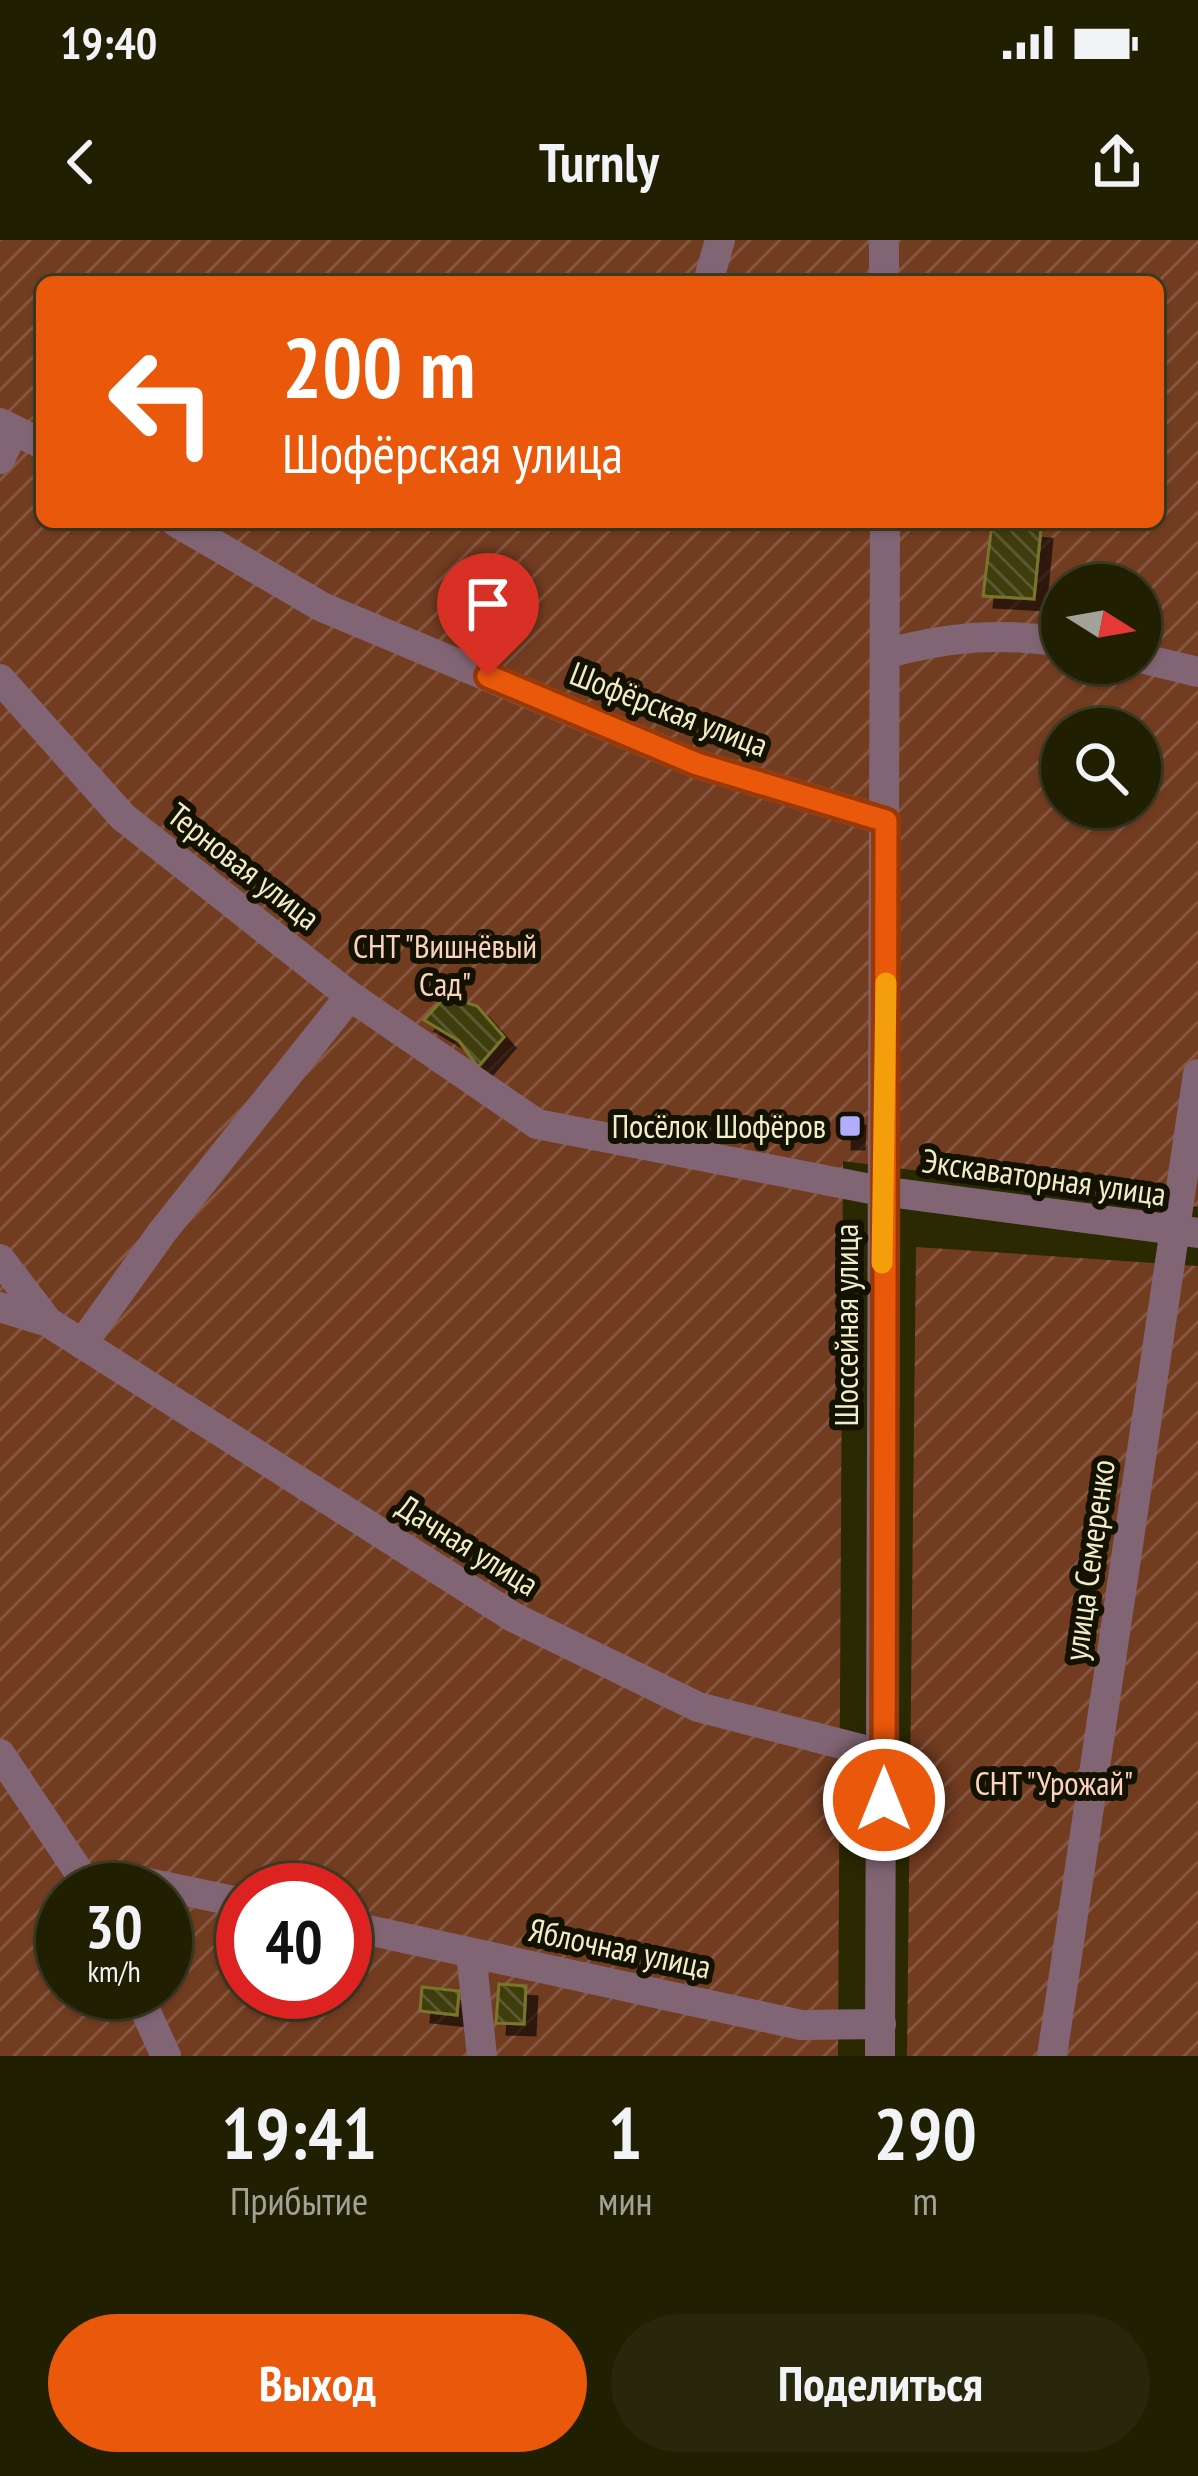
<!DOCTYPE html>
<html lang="ru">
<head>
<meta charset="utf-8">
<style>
  body { margin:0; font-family:"PT Sans Narrow",sans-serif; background:#28270b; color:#f1f3f6; height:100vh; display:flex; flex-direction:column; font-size:45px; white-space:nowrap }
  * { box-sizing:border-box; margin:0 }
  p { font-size:39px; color:#a2a299 }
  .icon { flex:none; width:66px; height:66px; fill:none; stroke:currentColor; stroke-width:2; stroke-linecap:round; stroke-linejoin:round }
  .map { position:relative; height:1816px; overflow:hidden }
  .drawer { display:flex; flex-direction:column; background:#201f01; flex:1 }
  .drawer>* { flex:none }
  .banner { position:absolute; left:36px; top:36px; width:1128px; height:252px; border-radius:18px; box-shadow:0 3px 9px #0004,0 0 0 3px #3d3d23; background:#ea580c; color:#fff; overflow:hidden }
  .needle { width:78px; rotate:101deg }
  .buttons { position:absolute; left:1041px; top:324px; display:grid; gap:24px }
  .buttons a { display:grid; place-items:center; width:120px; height:120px; border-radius:50%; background:#201f01; box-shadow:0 3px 9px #0004,0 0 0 3px #3d3d23; font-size:60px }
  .speed { position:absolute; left:36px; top:1623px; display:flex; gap:24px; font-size:60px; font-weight:700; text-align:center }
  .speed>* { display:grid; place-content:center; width:156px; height:156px; border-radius:50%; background:#201f01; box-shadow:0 3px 9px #0004,0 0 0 3px #3d3d23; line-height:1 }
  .speed small { font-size:30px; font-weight:400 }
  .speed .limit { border:18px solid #d22; background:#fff; color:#111 }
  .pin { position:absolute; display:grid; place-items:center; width:102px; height:102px; color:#fff; margin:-123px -51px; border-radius:50% 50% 50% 0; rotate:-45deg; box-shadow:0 0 12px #0007 }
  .pin .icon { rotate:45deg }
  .me { position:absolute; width:132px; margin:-66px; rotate:0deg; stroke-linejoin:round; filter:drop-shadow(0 0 9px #0008) }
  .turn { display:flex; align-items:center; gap:42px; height:252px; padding:0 48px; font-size:54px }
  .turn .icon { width:156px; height:156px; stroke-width:2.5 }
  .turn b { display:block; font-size:84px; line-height:102px }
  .eta { display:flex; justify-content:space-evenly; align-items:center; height:204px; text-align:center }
  .eta b { font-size:72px; font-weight:700; line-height:84px }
  .cta { display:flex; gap:24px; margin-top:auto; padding:24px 48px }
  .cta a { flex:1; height:138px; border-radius:72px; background:#ea580c; color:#fff; font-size:48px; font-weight:700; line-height:138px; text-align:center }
  .cta a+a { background:#28270b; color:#f1f3f6 }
  .status { display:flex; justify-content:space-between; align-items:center; height:84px; padding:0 60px; background:#201f01; direction:ltr }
  .status svg { height:33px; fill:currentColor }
  header { display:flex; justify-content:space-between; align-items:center; height:156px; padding:0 48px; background:#201f01; font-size:54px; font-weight:700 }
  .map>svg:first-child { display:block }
</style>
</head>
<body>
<div class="status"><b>19:40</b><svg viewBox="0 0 49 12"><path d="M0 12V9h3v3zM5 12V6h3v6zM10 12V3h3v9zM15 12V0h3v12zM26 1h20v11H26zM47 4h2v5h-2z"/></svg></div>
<header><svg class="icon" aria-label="back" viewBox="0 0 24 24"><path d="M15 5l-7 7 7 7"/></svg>Turnly<svg class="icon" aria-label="share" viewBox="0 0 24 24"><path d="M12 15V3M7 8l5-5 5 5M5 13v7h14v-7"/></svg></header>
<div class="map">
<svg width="1198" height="1816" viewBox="0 0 1198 1816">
  <defs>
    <pattern id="garden-furrows" width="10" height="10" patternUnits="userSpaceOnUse" patternTransform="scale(3)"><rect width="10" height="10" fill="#723c21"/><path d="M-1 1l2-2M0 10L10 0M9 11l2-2" fill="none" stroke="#865840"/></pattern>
    <pattern id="building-back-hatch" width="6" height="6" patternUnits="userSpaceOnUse" patternTransform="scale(3)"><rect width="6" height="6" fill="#3f3d11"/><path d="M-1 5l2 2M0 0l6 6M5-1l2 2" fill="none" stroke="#5b5932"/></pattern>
    <filter id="shadow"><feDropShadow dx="11" dy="11" stdDeviation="0" flood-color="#0009"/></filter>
  </defs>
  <rect width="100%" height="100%" fill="#2b2901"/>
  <path fill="url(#garden-furrows)" fill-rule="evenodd" d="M0 0H1198V967L843 921 838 1816H0ZM42 42H1158V282H42ZM1062 345H1140V423H1062ZM1062 489H1140V567H1062ZM63 1650H165V1752H63ZM243 1650H345V1752H243Z
    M916 1007 1198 1026V1816H907Z"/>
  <path fill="url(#building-back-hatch)" stroke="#79752b" stroke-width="3" filter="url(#shadow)" d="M992 284 1041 288 1034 359 983 356Z
    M446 756 477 766 504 797 478 827 459 801 424 780Z
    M842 875H854L853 898H841Z
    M499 1744 526 1746 524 1784 496 1783Z
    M422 1747 459 1751 457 1775 420 1771Z"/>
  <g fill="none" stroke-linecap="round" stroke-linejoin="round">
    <path stroke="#826574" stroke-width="30" d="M884 0V42
      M708 42 720 0
      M0 183 42 204
      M0 219 14 190
      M176 282 322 367 697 524 886 581
      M885 414C946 397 999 392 1062 402
      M1140 418 1198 432
      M0 439 123 577 350 756 537 884 881 951 1198 993
      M0 1019 48 1082
      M0 1067 48 1082 513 1377 698 1467 884 1515
      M82 1104 163 991 350 756
      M0 1514 91 1650
      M88 1643 124 1638 243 1663
      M345 1685 801 1785 881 1784
      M471 1713 482 1816
      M137 1752 166 1816
      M880 1816 885 282
      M1052 1816 1198 834"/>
  </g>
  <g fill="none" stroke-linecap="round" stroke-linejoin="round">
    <defs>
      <path id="route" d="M488 436 697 524 886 581 884 1560"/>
    </defs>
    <use href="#route" stroke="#983908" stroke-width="30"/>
    <use href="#route" stroke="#ea580c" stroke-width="21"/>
    <path stroke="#f59e0b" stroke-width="21" d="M882 1023 886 743"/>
  </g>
  <rect fill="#b1adfa" stroke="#131100" stroke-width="4.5" x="838" y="874" width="24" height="24" rx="6"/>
  <g text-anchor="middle" stroke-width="12" stroke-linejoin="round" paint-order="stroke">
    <g font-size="33" fill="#f0eeca" stroke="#131100">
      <text transform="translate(669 469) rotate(21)" y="12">Шофёрская улица</text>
      <text transform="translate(244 626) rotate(38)" y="12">Терновая улица</text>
      <text transform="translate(1044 937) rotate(8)" y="12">Экскаваторная улица</text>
      <text transform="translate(846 1085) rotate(-90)" y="12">Шоссейная улица</text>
      <text transform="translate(468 1305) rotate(32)" y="12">Дачная улица</text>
      <text transform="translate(1089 1320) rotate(-82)" y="12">улица Семеренко</text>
      <text transform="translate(620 1708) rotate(12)" y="12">Яблочная улица</text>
    </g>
    <g font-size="33" fill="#fdd3c0" stroke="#131100">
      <text x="445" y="718">СНТ "Вишнёвый<tspan x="445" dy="38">Сад"</tspan></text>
      <text x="1054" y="1555">СНТ "Урожай"</text>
    </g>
    <g font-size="33" fill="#f0eeca" stroke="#131100" text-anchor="end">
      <text x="826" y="898">Посёлок Шофёров</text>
    </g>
  </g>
</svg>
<div class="buttons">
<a><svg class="needle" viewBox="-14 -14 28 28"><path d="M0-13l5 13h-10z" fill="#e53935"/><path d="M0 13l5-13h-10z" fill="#a2a299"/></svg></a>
<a><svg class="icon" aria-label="search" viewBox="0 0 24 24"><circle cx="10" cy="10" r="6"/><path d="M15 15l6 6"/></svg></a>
</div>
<div class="speed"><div>30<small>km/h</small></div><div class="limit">40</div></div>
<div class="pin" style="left:488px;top:436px;background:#d93025"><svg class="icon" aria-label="arrive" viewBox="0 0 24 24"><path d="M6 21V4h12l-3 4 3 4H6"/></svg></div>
<svg class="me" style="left:884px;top:1560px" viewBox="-20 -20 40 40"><circle r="17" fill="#ea580c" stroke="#fff" stroke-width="3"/><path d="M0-11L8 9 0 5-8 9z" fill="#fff"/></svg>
<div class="banner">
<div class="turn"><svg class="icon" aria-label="left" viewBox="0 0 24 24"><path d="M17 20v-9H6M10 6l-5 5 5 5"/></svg><div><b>200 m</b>Шофёрская улица</div></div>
</div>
</div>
<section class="drawer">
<div class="eta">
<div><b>19:41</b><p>Прибытие</p></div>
<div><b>1</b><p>мин</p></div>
<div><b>290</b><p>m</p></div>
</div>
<div class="cta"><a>Выход</a><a>Поделиться</a></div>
</section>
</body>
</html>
